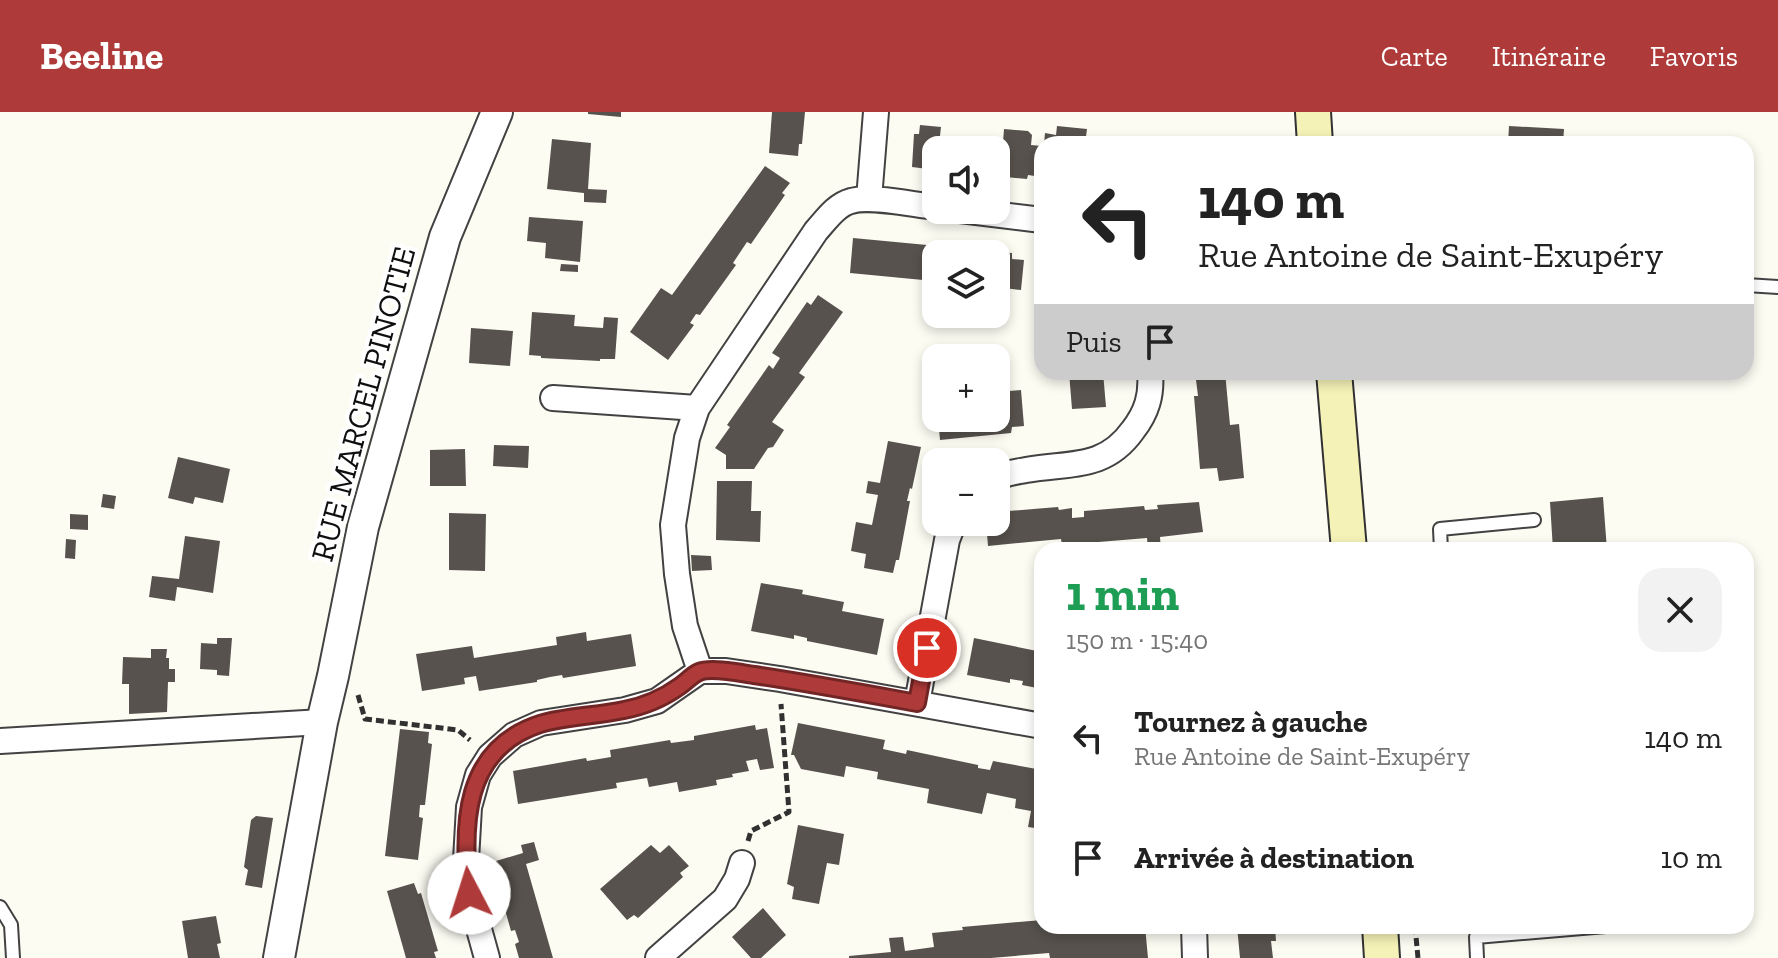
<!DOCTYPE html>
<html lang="fr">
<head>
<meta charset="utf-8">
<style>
  body { margin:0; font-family:"Zilla Slab",serif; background:#f2f2f2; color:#222; height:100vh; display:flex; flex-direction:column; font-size:30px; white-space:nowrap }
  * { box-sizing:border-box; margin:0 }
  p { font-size:26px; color:#767676 }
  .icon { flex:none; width:44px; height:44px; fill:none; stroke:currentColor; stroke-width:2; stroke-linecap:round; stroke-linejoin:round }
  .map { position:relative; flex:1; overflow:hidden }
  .sheet { position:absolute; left:1034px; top:430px; width:720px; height:392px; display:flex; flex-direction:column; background:#fff; border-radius:24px; box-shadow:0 4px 12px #0003 }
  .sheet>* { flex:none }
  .banner { position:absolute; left:1034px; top:24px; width:720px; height:244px; border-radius:24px; box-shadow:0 4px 12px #0003; background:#fff; color:#222; overflow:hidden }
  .tools { position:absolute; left:922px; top:24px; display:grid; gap:16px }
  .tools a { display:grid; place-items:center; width:88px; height:88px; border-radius:16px; background:#fff; box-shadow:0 4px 12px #0003; font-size:40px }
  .pin { position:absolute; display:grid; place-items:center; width:68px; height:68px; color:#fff; margin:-34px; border:4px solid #fff; border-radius:50%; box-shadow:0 2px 8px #0007 }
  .me { position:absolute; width:88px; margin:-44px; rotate:355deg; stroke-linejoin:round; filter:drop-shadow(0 0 6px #0008) }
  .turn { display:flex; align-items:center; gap:28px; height:168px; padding:0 32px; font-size:36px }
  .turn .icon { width:104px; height:104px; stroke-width:2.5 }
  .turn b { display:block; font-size:56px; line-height:68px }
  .then { display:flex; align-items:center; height:76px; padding:0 32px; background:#0003; gap:16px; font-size:30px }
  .round { display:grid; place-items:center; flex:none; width:84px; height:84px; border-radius:24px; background:#f2f2f2 }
  .summary { display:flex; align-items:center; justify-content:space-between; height:136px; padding:0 32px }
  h1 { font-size:48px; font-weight:700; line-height:60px; color:#1e9e55 }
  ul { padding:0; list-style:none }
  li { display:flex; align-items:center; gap:24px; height:120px; padding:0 32px }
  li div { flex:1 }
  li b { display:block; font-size:30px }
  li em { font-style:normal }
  header { display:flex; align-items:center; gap:48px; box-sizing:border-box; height:112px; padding:0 40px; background:#ae3b39; color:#fff }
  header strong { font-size:38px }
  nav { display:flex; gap:44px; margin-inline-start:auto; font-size:28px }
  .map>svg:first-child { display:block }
</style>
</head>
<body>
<header>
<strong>Beeline</strong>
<nav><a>Carte</a><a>Itinéraire</a><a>Favoris</a></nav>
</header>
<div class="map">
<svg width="1778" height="846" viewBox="0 0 1778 846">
  <rect width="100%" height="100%" fill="#fdfcf3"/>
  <path fill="#57524d" d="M588 0H621V5L588 2Z
    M772 0H805L802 32H799L798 44 769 41Z
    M920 13 941 15 940 24 1003 30 1004 17 1028 19 1032 23 1031 33 1042 34V65L1028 63 1027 67 996 64V38H936V58L912 55 914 22H919Z
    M1057 14 1087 17 1085 32H1044L1045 21 1056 23Z
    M1509 14 1564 17 1563 32H1508Z
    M552 27 591 31 588 77 607 78 606 91 584 90V81L547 77Z
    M1141 27 1170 30V32H1140Z
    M765 54 790 71 782 81 785 83 751 132 747 130 733 151 736 153 700 203 696 202 690 211 694 213 668 248 630 220 661 176 672 183Z
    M529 105 583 109 580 150 545 146 546 131 527 129Z
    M853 126 927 133 926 137 952 140V142H936V182L922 180 923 168 850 161Z
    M952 136 1012 141V147L1024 148 1021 178 996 175V142H952Z
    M561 152 578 153V160L560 159Z
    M818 183 843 200 799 261 805 265 772 310 784 318 773 335 768 336 754 357H726V343L715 336 730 315 727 313 769 253 773 257 780 246 772 241 807 190 811 193Z
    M532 200 575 203 574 214 603 216 604 205 618 206 615 247H600V249L541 246V244L529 243Z
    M471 216 513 219 510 254 469 251Z
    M1069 260H1103L1106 295 1072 297Z
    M1195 260H1225L1230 313 1239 312 1244 366 1219 369 1217 356 1200 357 1194 284H1198Z
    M1021 278 1024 314 1012 315 1011 321 940 328 938 306H996V286L1009 285V279Z
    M888 329 921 335 912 377 910 376 907 389H910L899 448H896L893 461 864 456 866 442 851 439 856 410 872 413 878 383 866 381 868 369 880 371Z
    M494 333 529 334 528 356 493 354Z
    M465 337 466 374H430V338Z
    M178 345 230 357 223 391 195 385 193 392 168 386Z
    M717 369H752L751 399H761L760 430 716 428Z
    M103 382 116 384 114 397 101 395Z
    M1603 385 1607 438H1553L1550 390Z
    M1199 390 1203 420 1160 425 1161 438H1148L1147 426 1062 433 1061 427 988 434 986 410H996V400L1058 395 1059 398 1072 396V406L1084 405V399L1144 394 1145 398 1158 397 1157 393Z
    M449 401 486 402 485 459 449 458Z
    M70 402 88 403V418L70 417Z
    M185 424 220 429 213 481 177 475 175 489 149 485 152 464 179 467Z
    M66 427 76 428 75 447 65 446Z
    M691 443 711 444 712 458 692 459Z
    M761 471 803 478 802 482 844 490 842 499 884 507 877 543 807 529V526L794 523V527L751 519Z
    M586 520 587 529 631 522 636 554 563 566 562 563 550 565 537 568V570L479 579 476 564 464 566 465 572 422 579 416 542 472 534 474 546 557 533 556 525Z
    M217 526H232L229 564 217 563V558L200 557 201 531 217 532Z
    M974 526 1042 540V577L1022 573 1023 569 1010 567V571L967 563Z
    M151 537H167L166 546H169V557H175V570H168L167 600 129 602V572H122L123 545 151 546Z
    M798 611 885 628 883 637 906 642 907 638 978 653V656L990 658 993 649 1042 658V717L1028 715 1031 699 1015 696 1016 687 987 681 982 702 927 691 929 677 877 667 878 660 846 654 844 665 801 657 794 643H791Z
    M755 613 756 618 767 616 774 656 760 658 757 647 746 649 749 659 732 662 733 665 716 668 717 673 679 680 677 670 649 675 647 666 616 671 617 676 518 692 513 659 586 646 587 649 611 645 610 638 670 628 671 631 694 628V624Z
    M400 617 429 620 428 631 432 632 425 693H420L419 705 423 706 418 748 385 744Z
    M256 704 273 706 262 776 245 773 248 758 244 755 251 708Z
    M798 713 844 722 839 753 827 751 819 792 792 787 794 775 787 772Z
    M534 730 539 748 526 752 553 846H519L515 832 519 830 515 818 511 819 495 762 499 760 496 749 523 741 521 733Z
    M651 733 660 741 669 733 689 754 680 761 683 765 638 806 634 803 627 808 600 777Z
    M414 771 418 782 421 781 438 839 434 840 436 846H406L387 779Z
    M763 796 786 823 761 846H751L732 825Z
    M216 804 221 831 217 832 220 846H188L182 809Z
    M1042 808V814H1145L1148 846H1050L1049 841 991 846H849V844L891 840 889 826 903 825 905 839 934 835 932 821 963 818 962 815Z
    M1237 814H1275L1276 829H1271L1273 846H1240Z"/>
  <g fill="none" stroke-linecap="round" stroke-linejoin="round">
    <defs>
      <path id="service" d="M1746 173 1778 175
        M1441 438 1440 417 1534 408
        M0 795 11 813 13 846
        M1477 846 1476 825 1606 814"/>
      <path id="minor" d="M869 87 876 0
        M960 98 1042 108
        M553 286 697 296
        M996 366C1005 361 1015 360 1026 358 1068 350 1104 359 1133 318 1147 300 1152 283 1150 260
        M700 559 685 514 677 462 673 413 687 326 697 296 816 119C826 108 836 93 851 89 871 83 914 93 936 95
        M917 591 947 428 954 410
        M0 629 322 610
        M1194 814 1195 846
        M487 846 469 781 466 748 469 695 478 663 490 644 514 623 541 611 625 598 657 589 700 559H726L780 567 1042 614
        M658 846 725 787 737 767 742 751"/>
      <path id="tertiary" d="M279 846 322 610 333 564 363 415 445 125 497 0"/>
      <path id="secondary" d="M1313 0 1315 32
        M1334 260 1349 438
        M1380 814 1382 846"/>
    </defs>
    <use href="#service" stroke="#424242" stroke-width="16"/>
    <use href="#minor" stroke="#424242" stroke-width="28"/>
    <use href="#tertiary" stroke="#424242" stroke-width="34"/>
    <use href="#secondary" stroke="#313131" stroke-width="38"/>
    <path stroke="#313131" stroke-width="5" stroke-dasharray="8 4" stroke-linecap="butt" d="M358 583 365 607 458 618 470 628
      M748 729 751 719 789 700 781 592
      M1415 814 1418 846"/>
    <use href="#service" stroke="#fff" stroke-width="12"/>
    <use href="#minor" stroke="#fff" stroke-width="24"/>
    <use href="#tertiary" stroke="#fff" stroke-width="30"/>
    <use href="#secondary" stroke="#f5f2b7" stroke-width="34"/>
  </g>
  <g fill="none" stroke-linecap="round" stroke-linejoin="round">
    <defs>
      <path id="route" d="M469 781C462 713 463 637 540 612 566 604 597 604 624 598 645 594 662 587 680 574 686 570 692 563 699 560 711 555 741 561 754 563 808 571 862 581 917 591L927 536"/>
    </defs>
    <use href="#route" stroke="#712625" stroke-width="20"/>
    <use href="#route" stroke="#ae3b39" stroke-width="14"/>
  </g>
  <g text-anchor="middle" stroke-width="8" stroke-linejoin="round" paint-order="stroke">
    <g font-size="32" fill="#0f0f0f" stroke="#fff">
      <text transform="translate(363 292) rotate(-75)" y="11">RUE MARCEL PINOTIE</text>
    </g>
  </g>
</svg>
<div class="tools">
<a><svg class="icon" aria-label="sound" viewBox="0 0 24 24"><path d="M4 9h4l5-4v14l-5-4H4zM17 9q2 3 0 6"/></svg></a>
<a><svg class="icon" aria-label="layers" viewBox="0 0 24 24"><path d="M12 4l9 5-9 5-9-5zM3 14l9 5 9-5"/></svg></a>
<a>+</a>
<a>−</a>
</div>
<div class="pin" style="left:927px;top:536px;background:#d93025"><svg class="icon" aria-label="arrive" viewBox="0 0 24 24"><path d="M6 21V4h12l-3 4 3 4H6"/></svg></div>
<svg class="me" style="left:469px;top:781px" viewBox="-20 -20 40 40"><circle r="19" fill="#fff"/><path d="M0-13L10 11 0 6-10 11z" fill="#ae3b39"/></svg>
<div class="banner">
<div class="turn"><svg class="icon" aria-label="left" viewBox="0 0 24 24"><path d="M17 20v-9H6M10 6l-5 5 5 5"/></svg><div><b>140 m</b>Rue Antoine de Saint-Exupéry</div></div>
<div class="then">Puis<svg class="icon" aria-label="arrive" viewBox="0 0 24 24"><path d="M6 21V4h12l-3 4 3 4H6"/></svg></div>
</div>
<section class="sheet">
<div class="summary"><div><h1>1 min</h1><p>150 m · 15:40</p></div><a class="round"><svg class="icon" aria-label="close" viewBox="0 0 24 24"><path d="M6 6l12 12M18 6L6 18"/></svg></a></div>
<ul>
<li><svg class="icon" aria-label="left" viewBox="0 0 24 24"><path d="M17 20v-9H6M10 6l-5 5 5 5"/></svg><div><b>Tournez à gauche</b><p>Rue Antoine de Saint-Exupéry</p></div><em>140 m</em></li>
<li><svg class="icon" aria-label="arrive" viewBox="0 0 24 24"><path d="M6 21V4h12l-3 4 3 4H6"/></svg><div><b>Arrivée à destination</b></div><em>10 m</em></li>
</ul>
</section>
</div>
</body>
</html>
